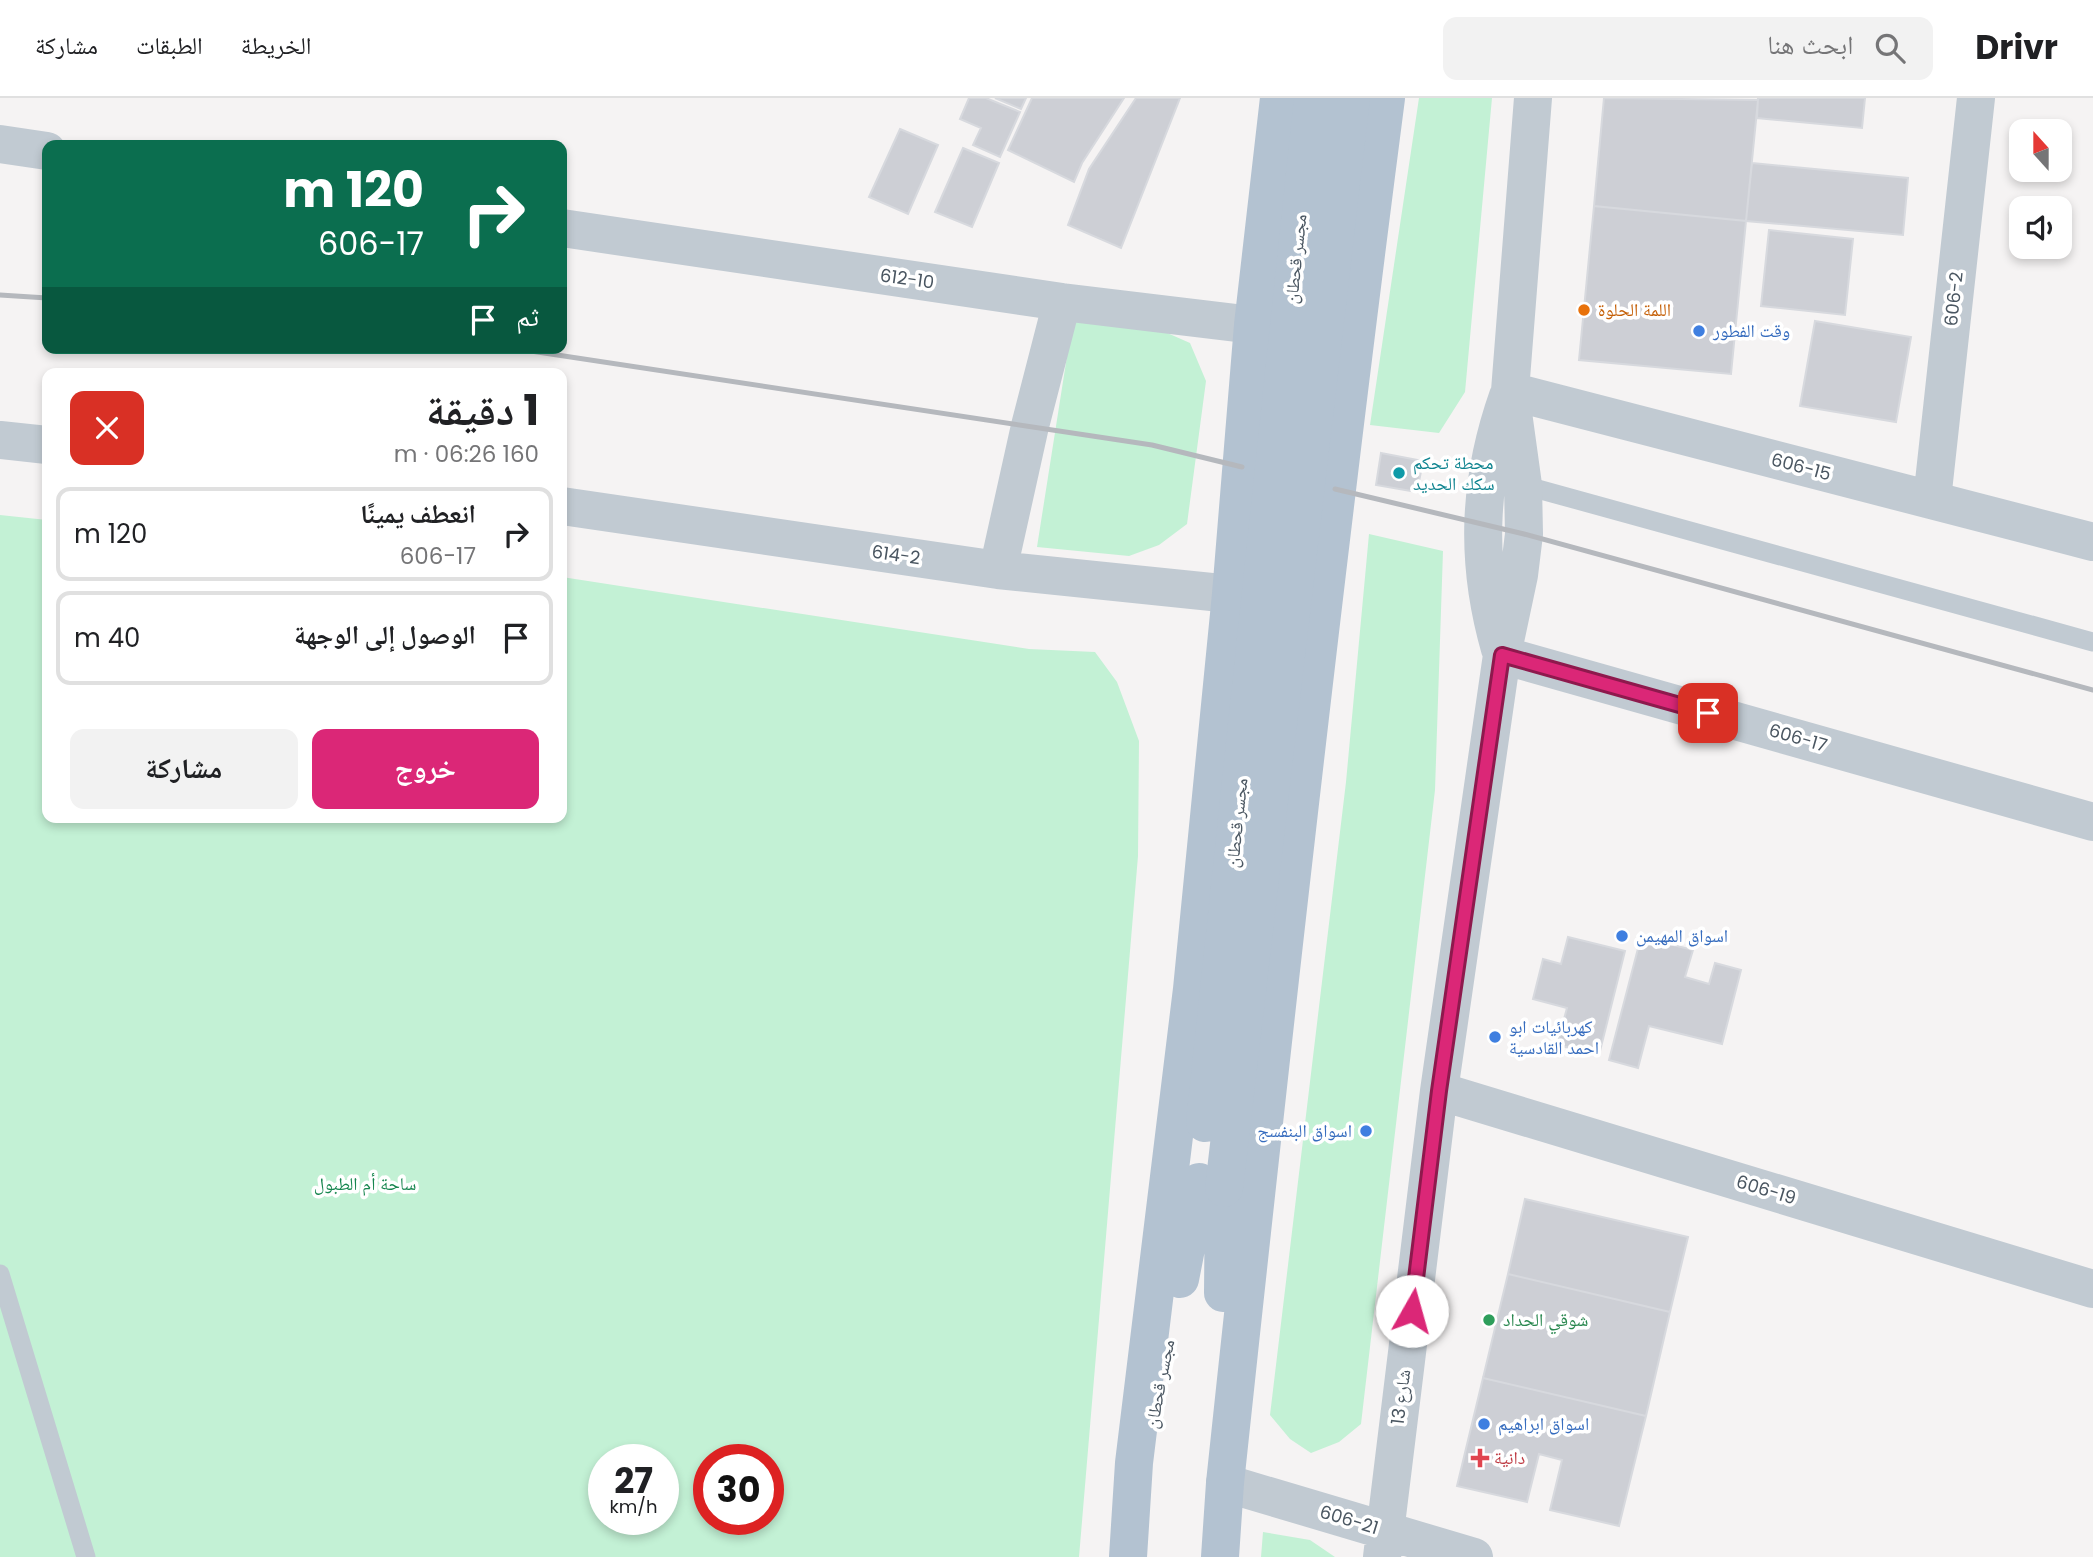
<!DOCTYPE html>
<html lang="ar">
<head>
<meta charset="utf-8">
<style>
  body { margin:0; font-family:Poppins,"Noto Naskh Arabic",sans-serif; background:#f2f2f2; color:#202124; direction:rtl; height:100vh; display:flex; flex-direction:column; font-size:26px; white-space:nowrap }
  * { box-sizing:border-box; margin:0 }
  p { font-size:23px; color:#757577 }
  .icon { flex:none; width:38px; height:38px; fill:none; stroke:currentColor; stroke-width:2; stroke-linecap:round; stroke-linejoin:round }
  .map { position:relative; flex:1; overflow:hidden; direction:ltr }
  .side { position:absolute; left:42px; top:270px; width:525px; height:455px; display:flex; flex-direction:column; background:#fff; border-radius:14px; box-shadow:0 4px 10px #0003; direction:rtl }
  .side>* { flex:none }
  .top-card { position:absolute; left:42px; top:42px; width:525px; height:214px; border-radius:14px; box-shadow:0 4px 10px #0003; direction:rtl; background:#0b6e4f; color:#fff; overflow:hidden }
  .needle { width:46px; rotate:339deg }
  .fabs { position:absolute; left:2009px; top:21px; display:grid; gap:14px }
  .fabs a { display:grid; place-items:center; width:63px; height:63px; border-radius:14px; background:#fff; box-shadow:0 4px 10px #0003; font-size:35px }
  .speed { position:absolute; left:588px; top:1346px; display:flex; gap:14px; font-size:35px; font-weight:700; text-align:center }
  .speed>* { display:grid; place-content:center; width:91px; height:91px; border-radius:50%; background:#fff; box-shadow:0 4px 10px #0003; line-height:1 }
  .speed small { font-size:18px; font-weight:400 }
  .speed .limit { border:10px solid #d22; background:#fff; color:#111 }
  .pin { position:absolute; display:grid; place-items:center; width:60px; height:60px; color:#fff; margin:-30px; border-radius:14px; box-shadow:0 4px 10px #0006 }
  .me { position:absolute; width:77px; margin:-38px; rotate:7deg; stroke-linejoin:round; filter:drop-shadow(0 0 5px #0008) }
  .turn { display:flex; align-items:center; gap:24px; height:147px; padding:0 28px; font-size:32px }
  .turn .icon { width:91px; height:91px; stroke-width:2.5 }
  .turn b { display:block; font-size:49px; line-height:60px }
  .then { display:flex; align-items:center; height:66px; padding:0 28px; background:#0003; gap:14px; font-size:26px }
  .round { display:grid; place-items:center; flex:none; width:74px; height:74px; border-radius:14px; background:#f2f2f2 }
  .head { display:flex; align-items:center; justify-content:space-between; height:119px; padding:0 28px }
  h1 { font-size:42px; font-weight:700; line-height:52px }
  .action { display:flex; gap:14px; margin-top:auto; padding:14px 28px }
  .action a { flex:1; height:80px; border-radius:14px; background:#db2777; color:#fff; font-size:28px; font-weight:700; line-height:80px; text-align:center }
  .action a+a { background:#f2f2f2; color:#202124 }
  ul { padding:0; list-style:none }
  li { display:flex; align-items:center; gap:21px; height:94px; margin:0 14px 10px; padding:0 14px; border:4px solid #e0e0e0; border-radius:14px }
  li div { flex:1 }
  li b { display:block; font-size:26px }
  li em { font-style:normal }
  header { display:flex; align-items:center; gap:42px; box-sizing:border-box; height:98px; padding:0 35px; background:#fff; border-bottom:2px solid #e0e0e0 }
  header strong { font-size:33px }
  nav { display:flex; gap:38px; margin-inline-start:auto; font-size:24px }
  .search { width:490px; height:63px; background:#f2f2f2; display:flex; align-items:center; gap:18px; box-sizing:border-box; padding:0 24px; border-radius:14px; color:#757577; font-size:26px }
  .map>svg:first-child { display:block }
</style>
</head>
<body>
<header>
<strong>Drivr</strong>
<div class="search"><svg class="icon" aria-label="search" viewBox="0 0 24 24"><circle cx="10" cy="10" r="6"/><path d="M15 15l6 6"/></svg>ابحث هنا</div>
<nav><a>الخريطة</a><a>الطبقات</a><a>مشاركة</a></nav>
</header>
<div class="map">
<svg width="2093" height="1459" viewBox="0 0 2093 1459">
  <rect width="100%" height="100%" fill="#f5f3f3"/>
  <path fill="#c3f1d5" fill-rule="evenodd" d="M1419 0H1492L1465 294 1439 335 1370 327Z
    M1073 220 1149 227 1190 245 1206 283 1187 426 1159 447 1129 458 1037 449Z
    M0 417 47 422V719H562V479L1029 551 1095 554 1117 584 1139 643 1138 758 1079 1459H0ZM604 1362H663V1421H604ZM709 1362H768V1421H709Z
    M1369 436 1443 453 1435 692 1361 1326 1339 1344 1311 1355 1290 1341 1270 1317 1346 684Z
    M1263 1434 1310 1442 1335 1459H1261Z"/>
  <path fill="#cdcfd5" stroke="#d7d9de" stroke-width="2" d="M969 0H986L1020 14 1000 59 973 47 981 30 960 21Z
    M995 0H1026L1021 11Z
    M1032 0H1124L1082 65 1074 84 1008 52Z
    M1136 0H1180L1121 150 1068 127 1089 71Z
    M1604 0 1758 2 1746 123 1594 108Z
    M1758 0H1865L1862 30 1757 20Z
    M900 31 938 47 908 116 869 99Z
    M963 50 999 65 972 129 935 114Z
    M1752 65 1908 80 1903 137 1746 123Z
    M1594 108 1746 123 1731 276 1579 262Z
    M1769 132 1853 141 1845 217 1761 208Z
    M1815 223 1911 239 1896 324 1800 308Z
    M1381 355 1423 363 1417 394 1376 387Z
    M1568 839 1625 853 1599 957 1557 947 1567 910 1533 901 1543 861 1561 866Z
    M1641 839 1693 852 1685 879 1709 886 1715 865 1741 872 1722 946 1649 928 1638 970 1609 962Z
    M1525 1101 1688 1139 1670 1214 1508 1176Z
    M1508 1176 1670 1214 1646 1318 1483 1280Z
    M1483 1280 1646 1318 1619 1428 1550 1412 1562 1362 1539 1356 1527 1404 1457 1388Z"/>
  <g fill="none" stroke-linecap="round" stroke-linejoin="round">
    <path stroke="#c1cad2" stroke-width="19" d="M1523 387 2093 544
      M0 1176 86 1459"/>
    <path stroke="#c1cad2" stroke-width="38" d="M0 46 47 53
      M562 130 1062 204 1253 227
      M1510 293 2093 444
      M0 342 47 347
      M1932 402 1976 0
      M562 408 998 472 1231 496
      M998 472 1030 328 1062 204
      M1500 551C1475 464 1478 383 1508 298
      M1502 557 2093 724
      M1439 993 2093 1191
      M1225 1385 1474 1459
      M1382 1459 1439 993 1502 557 1519 477 1524 436 1523 387 1510 293 1533 0"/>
    <path stroke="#b3c2d1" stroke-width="38" d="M1180 1181 1199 1084
      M1223 1195 1224 1090
      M1128 1459 1134 1365 1192 891 1231 496 1253 227 1279 0
      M1220 1459 1225 1385C1274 923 1326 461 1386 0"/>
    <path stroke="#b5b8bd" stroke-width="5" d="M0 197 47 200
      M511 250 1152 347 1242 369
      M1335 391 1524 436 2093 592"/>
    <path stroke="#b3c2d1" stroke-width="38" d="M1205 1025 1313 0
      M1224 1090 1351 0"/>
  </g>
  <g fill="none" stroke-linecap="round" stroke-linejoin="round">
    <defs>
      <path id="route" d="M1412 1213 1439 993 1502 557 1708 615"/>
    </defs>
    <use href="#route" stroke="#8e194d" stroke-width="18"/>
    <use href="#route" stroke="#db2777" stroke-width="12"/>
  </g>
  <circle fill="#e8710a" stroke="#fff" stroke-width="2.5" cx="1584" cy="212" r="7"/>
  <g fill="#3f7fe0" stroke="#fff" stroke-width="2.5">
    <circle cx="1699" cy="233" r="7"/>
    <circle cx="1622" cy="838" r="7"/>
    <circle cx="1495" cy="939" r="7"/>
    <circle cx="1366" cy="1033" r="7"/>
    <circle cx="1484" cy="1326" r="7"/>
  </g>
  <circle fill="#0f9aa8" stroke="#fff" stroke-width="2.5" cx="1399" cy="375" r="7"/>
  <circle fill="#2e9e5b" stroke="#fff" stroke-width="2.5" cx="1489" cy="1222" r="7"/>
  <path fill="#e0444e" stroke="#fff" stroke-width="2.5" d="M1476.5 1349.5h7v7h7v7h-7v7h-7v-7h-7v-7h7z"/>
  <g text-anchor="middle" stroke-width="7" stroke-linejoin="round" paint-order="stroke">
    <g font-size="18" fill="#4a5661" stroke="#fff">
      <text transform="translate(1296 161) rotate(-84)" y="6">مجسر قحطان</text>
      <text transform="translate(907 181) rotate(8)" y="6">612-10</text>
      <text transform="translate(1954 201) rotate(-84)" y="6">606-2</text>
      <text transform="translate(1801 369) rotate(15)" y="6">606-15</text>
      <text transform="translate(896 457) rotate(8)" y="6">614-2</text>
      <text transform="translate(1798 640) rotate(16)" y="6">606-17</text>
      <text transform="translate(1237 725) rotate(-84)" y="6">مجسر قحطان</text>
      <text transform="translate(1766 1092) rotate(17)" y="6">606-19</text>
      <text transform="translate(1160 1286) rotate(-79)" y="6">مجسر قحطان</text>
      <text transform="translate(1401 1299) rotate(-83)" y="6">شارع 13</text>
      <text transform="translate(1349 1422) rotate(17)" y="6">606-21</text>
    </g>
    <g font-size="18" fill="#c56008" stroke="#fff" text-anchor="start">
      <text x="1598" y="218">اللمة الحلوة</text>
    </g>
    <g font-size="18" fill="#366cbe" stroke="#fff" text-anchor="start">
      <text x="1713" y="239">وقت الفطور</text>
      <text x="1636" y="844">اسواق المهيمن</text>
      <text x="1509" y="935">كهربائيات ابو<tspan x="1509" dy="21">احمد القادسية</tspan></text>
      <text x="1352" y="1039" text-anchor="end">اسواق البنفسج</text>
      <text x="1498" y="1332">اسواق ابراهيم</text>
    </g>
    <g font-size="18" fill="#0d838f" stroke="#fff" text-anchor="start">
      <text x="1413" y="371">محطة تحكم<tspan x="1413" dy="21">سكك الحديد</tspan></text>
    </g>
    <g font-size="18" fill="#17864f" stroke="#fff">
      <text x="365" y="1092">ساحة أم الطبول</text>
    </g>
    <g font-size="18" fill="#27864d" stroke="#fff" text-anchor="start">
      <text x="1503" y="1228">شوقي الحداد</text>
    </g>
    <g font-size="18" fill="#be3a42" stroke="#fff" text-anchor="start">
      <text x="1494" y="1366">دانية</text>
    </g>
  </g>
</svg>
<div class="fabs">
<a><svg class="needle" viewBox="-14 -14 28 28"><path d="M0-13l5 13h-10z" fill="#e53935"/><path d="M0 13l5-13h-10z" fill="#757577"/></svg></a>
<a><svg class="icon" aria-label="sound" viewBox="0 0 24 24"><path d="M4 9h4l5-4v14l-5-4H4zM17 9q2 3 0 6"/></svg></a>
</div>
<div class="speed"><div>27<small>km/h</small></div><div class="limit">30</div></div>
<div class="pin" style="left:1708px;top:615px;background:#d93025"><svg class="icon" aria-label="arrive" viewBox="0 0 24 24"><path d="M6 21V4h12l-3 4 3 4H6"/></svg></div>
<svg class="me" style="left:1412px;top:1213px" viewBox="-20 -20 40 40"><circle r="19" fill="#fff"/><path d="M0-13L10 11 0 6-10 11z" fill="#db2777"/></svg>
<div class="top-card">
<div class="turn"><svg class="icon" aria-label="right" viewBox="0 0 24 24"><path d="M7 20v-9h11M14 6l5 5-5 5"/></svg><div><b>120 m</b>606-17</div></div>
<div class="then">ثم<svg class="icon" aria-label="arrive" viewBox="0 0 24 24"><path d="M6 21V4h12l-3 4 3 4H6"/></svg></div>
</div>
<section class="side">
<div class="head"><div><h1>1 دقيقة</h1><p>160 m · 06:26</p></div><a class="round" style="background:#d93025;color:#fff"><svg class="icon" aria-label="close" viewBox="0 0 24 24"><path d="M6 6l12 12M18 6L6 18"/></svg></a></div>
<ul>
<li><svg class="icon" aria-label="right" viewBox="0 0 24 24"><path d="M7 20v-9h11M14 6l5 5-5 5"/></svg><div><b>انعطف يمينًا</b><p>606-17</p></div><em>120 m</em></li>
<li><svg class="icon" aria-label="arrive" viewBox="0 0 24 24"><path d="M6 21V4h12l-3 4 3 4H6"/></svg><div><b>الوصول إلى الوجهة</b></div><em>40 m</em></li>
</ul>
<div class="action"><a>خروج</a><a>مشاركة</a></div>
</section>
</div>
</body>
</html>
